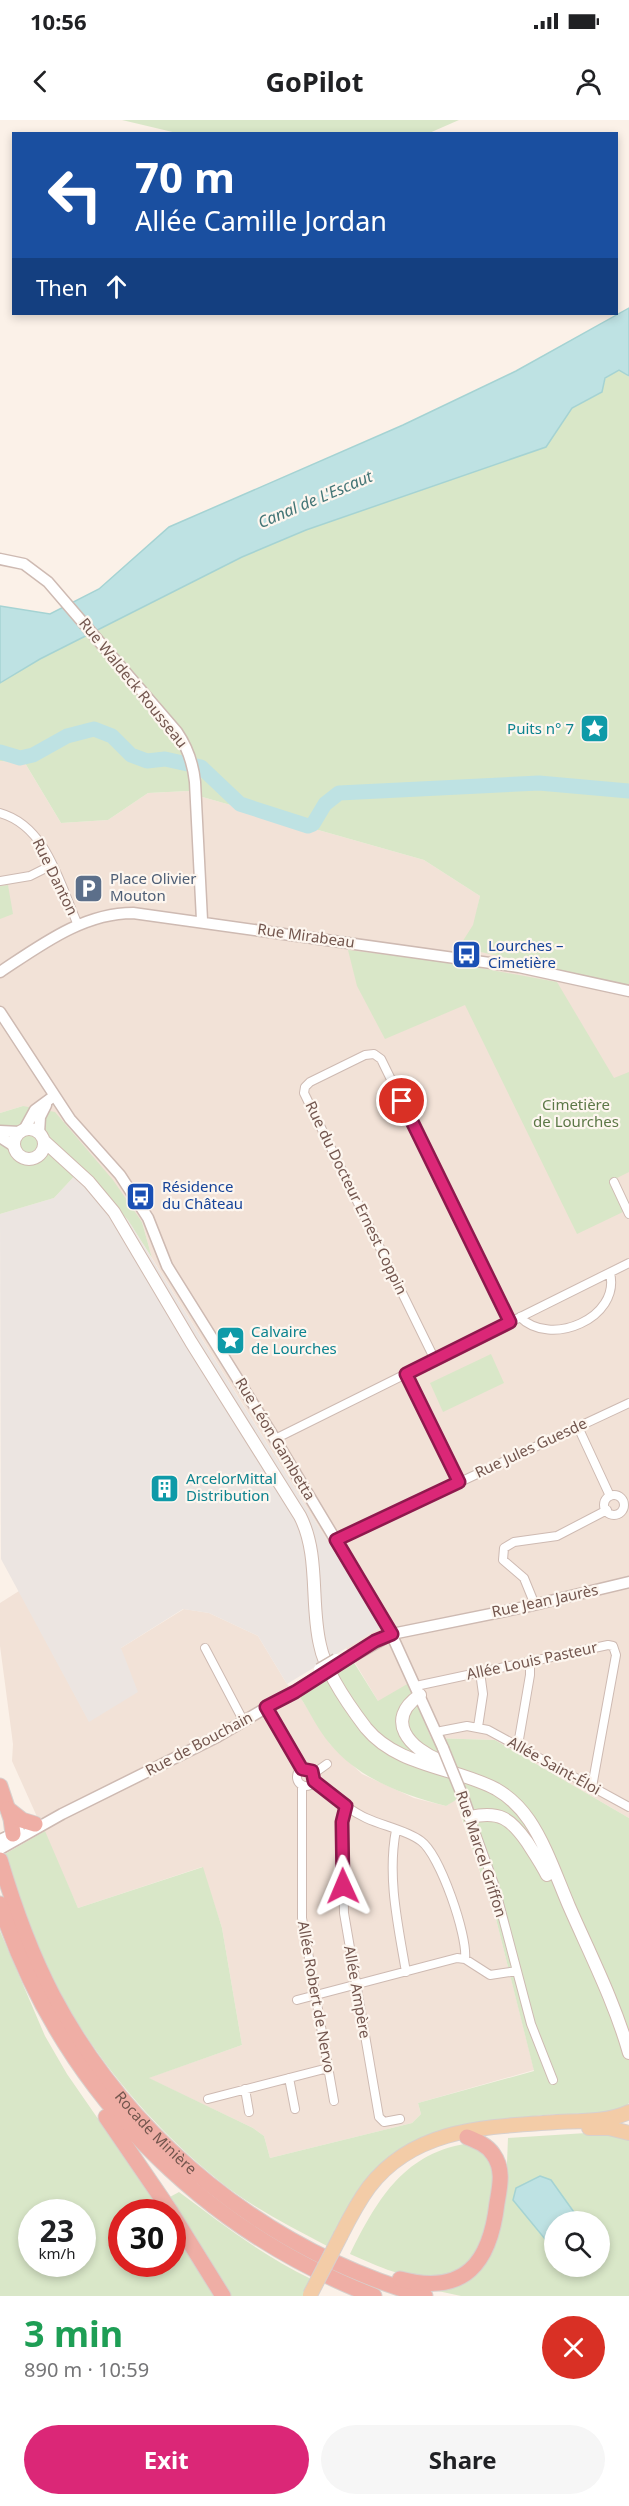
<!DOCTYPE html>
<html lang="en">
<head>
<meta charset="utf-8">
<style>
  body { margin:0; font-family:"Noto Sans",sans-serif; background:#f6f6f6; color:#202124; height:100vh; display:flex; flex-direction:column; font-size:22px; white-space:nowrap }
  * { box-sizing:border-box; margin:0 }
  p { font-size:20px; color:#757577 }
  .icon { flex:none; width:33px; height:33px; fill:none; stroke:currentColor; stroke-width:2; stroke-linecap:round; stroke-linejoin:round }
  .map { position:relative; height:2176px; overflow:hidden }
  .details { display:flex; flex-direction:column; background:#fff; flex:1 }
  .details>* { flex:none }
  .hud { position:absolute; left:12px; top:12px; width:606px; height:183px; border-radius:0px; box-shadow:0 3px 9px #0003; background:#1a4fa0; color:#fff; overflow:hidden }
  .fabs { position:absolute; left:544px; top:2091px; display:grid; gap:12px }
  .fabs a { display:grid; place-items:center; width:66px; height:66px; border-radius:50%; background:#fff; box-shadow:0 3px 9px #0003; font-size:30px }
  .speed { position:absolute; left:18px; top:2079px; display:flex; gap:12px; font-size:30px; font-weight:700; text-align:center }
  .speed>* { display:grid; place-content:center; width:78px; height:78px; border-radius:50%; background:#fff; box-shadow:0 3px 9px #0003; line-height:1 }
  .speed small { font-size:15px; font-weight:400 }
  .speed .limit { border:9px solid #d22; background:#fff; color:#111 }
  .pin { position:absolute; display:grid; place-items:center; width:51px; height:51px; color:#fff; margin:-26px; border:3px solid #fff; border-radius:50%; box-shadow:0 2px 6px #0007 }
  .me { position:absolute; width:66px; margin:-33px; rotate:359deg; stroke-linejoin:round; filter:drop-shadow(0 0 4px #0008) }
  .turn { display:flex; align-items:center; gap:21px; height:126px; padding:0 24px; font-size:27px }
  .turn .icon { width:78px; height:78px; stroke-width:2.5 }
  .turn b { display:block; font-size:42px; line-height:51px }
  .then { display:flex; align-items:center; height:57px; padding:0 24px; background:#0003; gap:12px; font-size:22px }
  .round { display:grid; place-items:center; flex:none; width:63px; height:63px; border-radius:32px; background:#f6f6f6 }
  .summary { display:flex; align-items:center; justify-content:space-between; height:102px; padding:0 24px }
  h1 { font-size:36px; font-weight:700; line-height:45px; color:#1e9e55 }
  .primary-button { display:flex; gap:12px; margin-top:auto; padding:12px 24px }
  .primary-button a { flex:1; height:69px; border-radius:36px; background:#db2777; color:#fff; font-size:24px; font-weight:700; line-height:69px; text-align:center }
  .primary-button a+a { background:#f6f6f6; color:#202124 }
  .status { display:flex; justify-content:space-between; align-items:center; height:42px; padding:0 30px; background:#fff; direction:ltr }
  .status svg { height:16px; fill:currentColor }
  header { display:flex; justify-content:space-between; align-items:center; height:78px; padding:0 24px; background:#fff; font-size:27px; font-weight:700 }
  .map>svg:first-child { display:block }
</style>
</head>
<body>
<div class="status"><b>10:56</b><svg viewBox="0 0 49 12"><path d="M0 12V9h3v3zM5 12V6h3v6zM10 12V3h3v9zM15 12V0h3v12zM26 1h20v11H26zM47 4h2v5h-2z"/></svg></div>
<header><svg class="icon" aria-label="back" viewBox="0 0 24 24"><path d="M15 5l-7 7 7 7"/></svg>GoPilot<svg class="icon" aria-label="person" viewBox="0 0 24 24"><circle cx="12" cy="8" r="4"/><path d="M4 21q1-7 8-7t8 7"/></svg></header>
<div class="map">
<svg width="629" height="2176" viewBox="0 0 629 2176">
  <rect width="100%" height="100%" fill="#fbf1e8"/>
  <path fill="#f2e2d7" d="M0 641 25 643 61 703 108 700 148 673 188 671 199 676 424 740 480 776 474 805 460 827 629 866V1698L495 1620 431 1618 378 1581 346 1528 381 1507 152 1138 142 1102 23 986 0 993Z
    M19 1471 89 1601 121 1528 184 1489 209 1493 258 1516 287 1564 300 1577 330 1624 362 1654 414 1678 446 1686 455 1680 496 1799 534 1950 418 1983 421 1994 412 2003 270 2038 264 2016 253 2008 148 1958 242 1925 222 1808 202 1747 78 1788 12 1641 13 1624 0 1526V1483Z"/>
  <path fill="#ece5e1" d="M81 1049 128 1100 381 1507 287 1564 258 1516 209 1493 183 1489 121 1528 138 1572 89 1602 1 1439 0 1094 54 1078Z"/>
  <path fill="#d9e7c8" fill-rule="evenodd" d="M122 0H459L427 14H181Z
    M619 249 629 257V866L459 827 473 805 480 776 424 740 199 676 188 671 148 673 108 700 61 703 25 643 0 641V563L40 539 242 437 306 410 546 327 572 288 602 272 605 259Z
    M0 762 1 766 8 765 13 794 0 799Z
    M348 830 448 842 557 862 614 958 629 952V1052L609 1062 623 1092 577 1114 465 885 385 919 357 866Z
    M23 986 55 992 113 1060 142 1102 152 1138 128 1100 81 1049 54 1078 0 1094V993Z
    M491 1234 504 1263 443 1292 430 1263Z
    M353 1541 378 1581 409 1563 431 1618 495 1620 629 1698V1983L625 1988 598 1993 543 1995 466 2005 435 2013 398 2030 358 2071 327 2126C290 2106 251 2087 218 2060 153 2007 95 1940 56 1865 34 1824 20 1778 5 1734L45 1711 78 1788 203 1747 222 1808 242 1925 149 1958 253 2008 264 2016 270 2038 412 2003 421 1994 418 1983 534 1951 496 1799 456 1680 446 1686C404 1675 359 1659 330 1624 318 1610 310 1592 300 1577Z
    M0 1811 45 1916 67 1954 157 2084 179 2072C222 2104 263 2136 311 2159L303 2176H0ZM32 2092H82V2144H32ZM122 2092H172V2144H122Z
    M602 2012 629 2018V2176H461L438 2171C448 2168 461 2166 469 2161 507 2132 506 2062 508 2018ZM555 2102H600V2146H555Z
    M464 2024 481 2030 494 2045C492 2073 491 2101 481 2127 478 2134 469 2143 462 2147 426 2171 385 2149 350 2134 376 2082 402 2035 464 2024Z"/>
  <path fill="#bee2e3" stroke="#a5d3d3" stroke-width="1.5" d="M629 188V256L619 250 605 258 602 272 572 288 546 327 306 410 242 437 40 539 0 563V486L50 494 99 469 169 407 403 305 516 251Z
    M540 2056 551 2060 576 2095 575 2101 555 2102V2117L545 2119 513 2080 516 2068Z"/>
  <g fill="none" stroke-linecap="round" stroke-linejoin="round">
    <path stroke="#bee2e3" stroke-width="15" d="M0 632 20 638 33 635 67 616 94 609 112 616 131 635 147 641 165 639 201 647 240 684 308 706 313 704 325 684 339 673 539 663 629 671"/>
    <defs>
      <path id="minor" d="M0 693C47 706 60 765 78 805
        M0 761 30 756 52 745
        M614 1062 629 1094
        M520 1197C550 1228 621 1198 610 1153
        M435 1240 304 973 305 967 310 962 365 935 374 934 381 939 510 1202
        M406 1254 460 1362
        M578 1307 610 1376
        M275 1319 629 1143
        M604 1385a10 10 0 1 1 20 0a10 10 0 1 1-20 0Z
        M336 1420 629 1283
        M535 1485 524 1458 503 1440 504 1428 514 1422 557 1416 607 1390
        M205 1528 244 1602
        M416 1566 608 1525 613 1526 616 1535 592 1667
        M266 1587 302 1649
        M478 1607 483 1574 480 1552
        M436 1612 467 1606 488 1610 629 1687
        M518 1625 530 1555V1541
        M297 1657a9 9 0 1 1 18 0a9 9 0 1 1-18 0Z
        M313 1654 327 1644
        M314 1661C331 1674 346 1689 366 1698 383 1706 406 1710 421 1721 440 1735 468 1816 465 1839
        M302 1665V1798L334 1981
        M346 1686 342 1702 344 1793 379 1997 384 2002 400 1999
        M470 1697 494 1764 531 1904 553 1960
        M396 1710C387 1757 398 1805 406 1852
        M297 1880 457 1838 465 1839 490 1855 517 1851
        M289 1958 295 1989
        M245 1969 249 1992
        M208 1979 328 1948"/>
      <path id="tertiary" d="M0 439 24 444 48 462 177 612C188 628 193 643 195 662L202 800
        M0 852C41 825 83 793 133 793L519 847 629 871
        M0 892 70 999 120 1055 148 1098 167 1146 275 1319 389 1509 443 1628
        M24 1010 35 990 54 976
        M0 1011 20 1012
        M39 1013 40 997 46 985
        M0 1017 14 1026
        M339 1544 392 1514 525 1487 629 1462
        M463 1677 470 1697
        M0 1720 19 1711
        M0 1729 62 1694 217 1617 323 1554"/>
      <path id="secondary" d="M14 1024a15 15 0 1 1 30 0a15 15 0 1 1-30 0Z
        M44 1021 89 1062 114 1092 191 1222 300 1396C320 1435 310 1483 320 1525 325 1551 350 1587 366 1608 398 1647 455 1647 496 1669 510 1677 520 1687 529 1700 546 1725 557 1758 569 1786 590 1834 615 1883 629 1933
        M420 1575C383 1600 410 1629 441 1641
        M470 1697C500 1691 510 1698 527 1722 534 1733 541 1743 547 1755"/>
      <path id="primary" d="M589 2008H609L629 2013
        M341 2115C349 2099 358 2082 369 2067 415 2007 488 2007 557 2002 580 2001 608 2002 629 1992"/>
      <g id="motorway">
        <path d="M0 1666 11 1699 13 1714"/>
        <path d="M8 1689 22 1700 35 1704"/>
        <path id="s1" d="M0 1740C14 1787 30 1832 53 1876 130 2021 267 2131 425 2176"/>
        <path d="M0 1784C59 1965 196 2107 374 2176"/>
        <path d="M106 1997 171 2092"/>
        <path d="M172 2094 223 2176"/>
        <path d="M400 2159C465 2176 490 2143 497 2083 500 2066 504 2049 493 2034 487 2025 477 2021 467 2017"/>
      </g>
    </defs>
    <use href="#minor" stroke="#cebab2" stroke-width="10"/>
    <use href="#tertiary" stroke="#cebab2" stroke-width="13"/>
    <use href="#secondary" stroke="#d0bab0" stroke-width="14"/>
    <use href="#primary" stroke="#d8d0cd" stroke-width="16"/>
    <use href="#motorway" stroke="#d8d0cd" stroke-width="17"/>
    <use href="#minor" stroke="#fff" stroke-width="8"/>
    <use href="#tertiary" stroke="#fff" stroke-width="10"/>
    <use href="#secondary" stroke="#fff" stroke-width="12"/>
    <use href="#primary" stroke="#f3cca7" stroke-width="14"/>
    <use href="#motorway" stroke="#efaea5" stroke-width="15"/>
    <defs>
      <path id="tertiary-bridge" d="M319 1549 336 1539
        M443 1628 463 1677"/>
      <path id="primary-bridge" d="M310 2175 341 2115"/>
    </defs>
    <use href="#tertiary-bridge" stroke="#cebab2" stroke-width="13" stroke-linecap="butt"/>
    <use href="#primary-bridge" stroke="#d8d0cd" stroke-width="16" stroke-linecap="butt"/>
    <use href="#tertiary-bridge" stroke="#fff" stroke-width="10"/>
    <use href="#primary-bridge" stroke="#f3cca7" stroke-width="14"/>
  </g>
  <g fill="none" stroke-linecap="round" stroke-linejoin="round">
    <defs>
      <path id="route" d="M343 1766 342 1702 346 1686 314 1661 312 1651 302 1649 266 1587 295 1572 375 1521 392 1514 336 1420 459 1362 406 1254 510 1202 402 981"/>
    </defs>
    <use href="#route" stroke="#8e194d" stroke-width="15"/>
    <use href="#route" stroke="#db2777" stroke-width="10"/>
  </g>
  <defs>
    <symbol id="sight-square" viewBox="-11 -11 22 22"><rect x="-9" y="-9" width="18" height="18" rx="4" fill="#0f9aa8" stroke="#fdf6ef"/><path d="M0-6L1.8-2.2L6-1.7L2.9 1.2L3.7 5.4L0 3.3L-3.7 5.4L-2.9 1.2L-6-1.7L-1.8-2.2Z" fill="#fff"/></symbol>
    <symbol id="parking-square" viewBox="-11 -11 22 22"><rect x="-9" y="-9" width="18" height="18" rx="4" fill="#5c6f8a" stroke="#fdf6ef"/><path d="M-3.5-5.5H1a3.5 3.5 0 0 1 0 7H-1V5.5H-3.5ZM-1-3.4V-.6H.8a1.4 1.4 0 0 0 0-2.8Z" fill="#fff"/></symbol>
    <symbol id="bus-square" viewBox="-11 -11 22 22"><rect x="-9" y="-9" width="18" height="18" rx="4" fill="#1a4fb4" stroke="#fdf6ef"/><path d="M-5-6H5V4H4V6H2V4H-2V6H-4V4H-5ZM-3.5-4V0h7V-4ZM-3.5 1.2v1.5H-2V1.2ZM2 1.2v1.5H3.5V1.2Z" fill="#fff"/></symbol>
    <symbol id="building-square" viewBox="-11 -11 22 22"><rect x="-9" y="-9" width="18" height="18" rx="4" fill="#0f9aa8" stroke="#fdf6ef"/><path d="M-4-6H4V6H1V3H-1V6H-4ZM-2.5-4.3h1.7v1.8h-1.7ZM.8-4.3h1.7v1.8H.8ZM-2.5-1h1.7V.8h-1.7ZM.8-1h1.7V.8H.8Z" fill="#fff"/></symbol>
  </defs>
  <g fill-rule="evenodd">
    <use href="#sight-square" x="578" y="592" width="33" height="33"/>
    <use href="#parking-square" x="72" y="752" width="33" height="33"/>
    <use href="#bus-square" x="450" y="818" width="33" height="33"/>
    <use href="#bus-square" x="124" y="1060" width="33" height="33"/>
    <use href="#sight-square" x="214" y="1204" width="33" height="33"/>
    <use href="#building-square" x="148" y="1352" width="33" height="33"/>
  </g>
  <g text-anchor="middle" stroke-width="4.5" stroke-linejoin="round" paint-order="stroke">
    <g font-size="15" fill="#73564e" stroke="#fdf6ef">
      <text transform="translate(133 563) rotate(51)" y="5">Rue Waldeck Rousseau</text>
      <text transform="translate(55 757) rotate(64)" y="5">Rue Danton</text>
      <text transform="translate(306 816) rotate(8)" y="5">Rue Mirabeau</text>
      <text transform="translate(356 1078) rotate(64)" y="5">Rue du Docteur Ernest Coppin</text>
      <text transform="translate(275 1319) rotate(59)" y="5">Rue Léon Gambetta</text>
      <text transform="translate(531 1328) rotate(-25)" y="5">Rue Jules Guesde</text>
      <text transform="translate(545 1481) rotate(-12)" y="5">Rue Jean Jaurès</text>
      <text transform="translate(532 1541) rotate(-12)" y="5">Allée Louis Pasteur</text>
      <text transform="translate(199 1624) rotate(-28)" y="5">Rue de Bouchain</text>
      <text transform="translate(554 1646) rotate(29)" y="5">Allée Saint-Éloi</text>
      <text transform="translate(481 1734) rotate(72)" y="5">Rue Marcel Griffon</text>
      <text transform="translate(357 1872) rotate(80)" y="5">Allée Ampère</text>
      <text transform="translate(316 1877) rotate(80)" y="5">Allée Robert de Nervo</text>
      <text dy="5" stroke="none"><textPath href="#s1" startOffset="318">Rocade Minière</textPath></text>
    </g>
    <g font-size="15" fill="#0d838f" stroke="#fdf6ef" text-anchor="start">
      <text x="574" y="614" text-anchor="end">Puits n° 7</text>
      <text x="251" y="1217">Calvaire<tspan x="251" dy="17">de Lourches</tspan></text>
      <text x="186" y="1364">ArcelorMittal<tspan x="186" dy="17">Distribution</tspan></text>
    </g>
    <g font-size="15" fill="#4e5e75" stroke="#fdf6ef" text-anchor="start">
      <text x="110" y="764">Place Olivier<tspan x="110" dy="17">Mouton</tspan></text>
    </g>
    <g font-size="15" fill="#164399" stroke="#fdf6ef" text-anchor="start">
      <text x="488" y="831">Lourches –<tspan x="488" dy="17">Cimetière</tspan></text>
      <text x="162" y="1072">Résidence<tspan x="162" dy="17">du Château</tspan></text>
    </g>
    <g font-size="15" fill="#5c7847" stroke="#fdf6ef">
      <text x="576" y="990">Cimetière<tspan x="576" dy="17">de Lourches</tspan></text>
    </g>
    <g font-size="16" font-style="italic" fill="#437576" stroke="#fdf6ef">
      <text transform="translate(315 379) rotate(-23)" y="6">Canal de L'Escaut</text>
    </g>
  </g>
</svg>
<div class="fabs">
<a><svg class="icon" aria-label="search" viewBox="0 0 24 24"><circle cx="10" cy="10" r="6"/><path d="M15 15l6 6"/></svg></a>
</div>
<div class="speed"><div>23<small>km/h</small></div><div class="limit">30</div></div>
<div class="pin" style="left:402px;top:981px;background:#d93025"><svg class="icon" aria-label="arrive" viewBox="0 0 24 24"><path d="M6 21V4h12l-3 4 3 4H6"/></svg></div>
<svg class="me" style="left:343px;top:1766px" viewBox="-20 -20 40 40"><path d="M0-17L14 15 0 8-14 15z" fill="#db2777" stroke="#fff" stroke-width="4"/></svg>
<div class="hud">
<div class="turn"><svg class="icon" aria-label="left" viewBox="0 0 24 24"><path d="M17 20v-9H6M10 6l-5 5 5 5"/></svg><div><b>70 m</b>Allée Camille Jordan</div></div>
<div class="then">Then<svg class="icon" aria-label="ahead" viewBox="0 0 24 24"><path d="M12 20V5M6 11l6-6 6 6"/></svg></div>
</div>
</div>
<section class="details">
<div class="summary"><div><h1>3 min</h1><p>890 m · 10:59</p></div><a class="round" style="background:#d93025;color:#fff"><svg class="icon" aria-label="close" viewBox="0 0 24 24"><path d="M6 6l12 12M18 6L6 18"/></svg></a></div>
<div class="primary-button"><a>Exit</a><a>Share</a></div>
</section>
</body>
</html>
